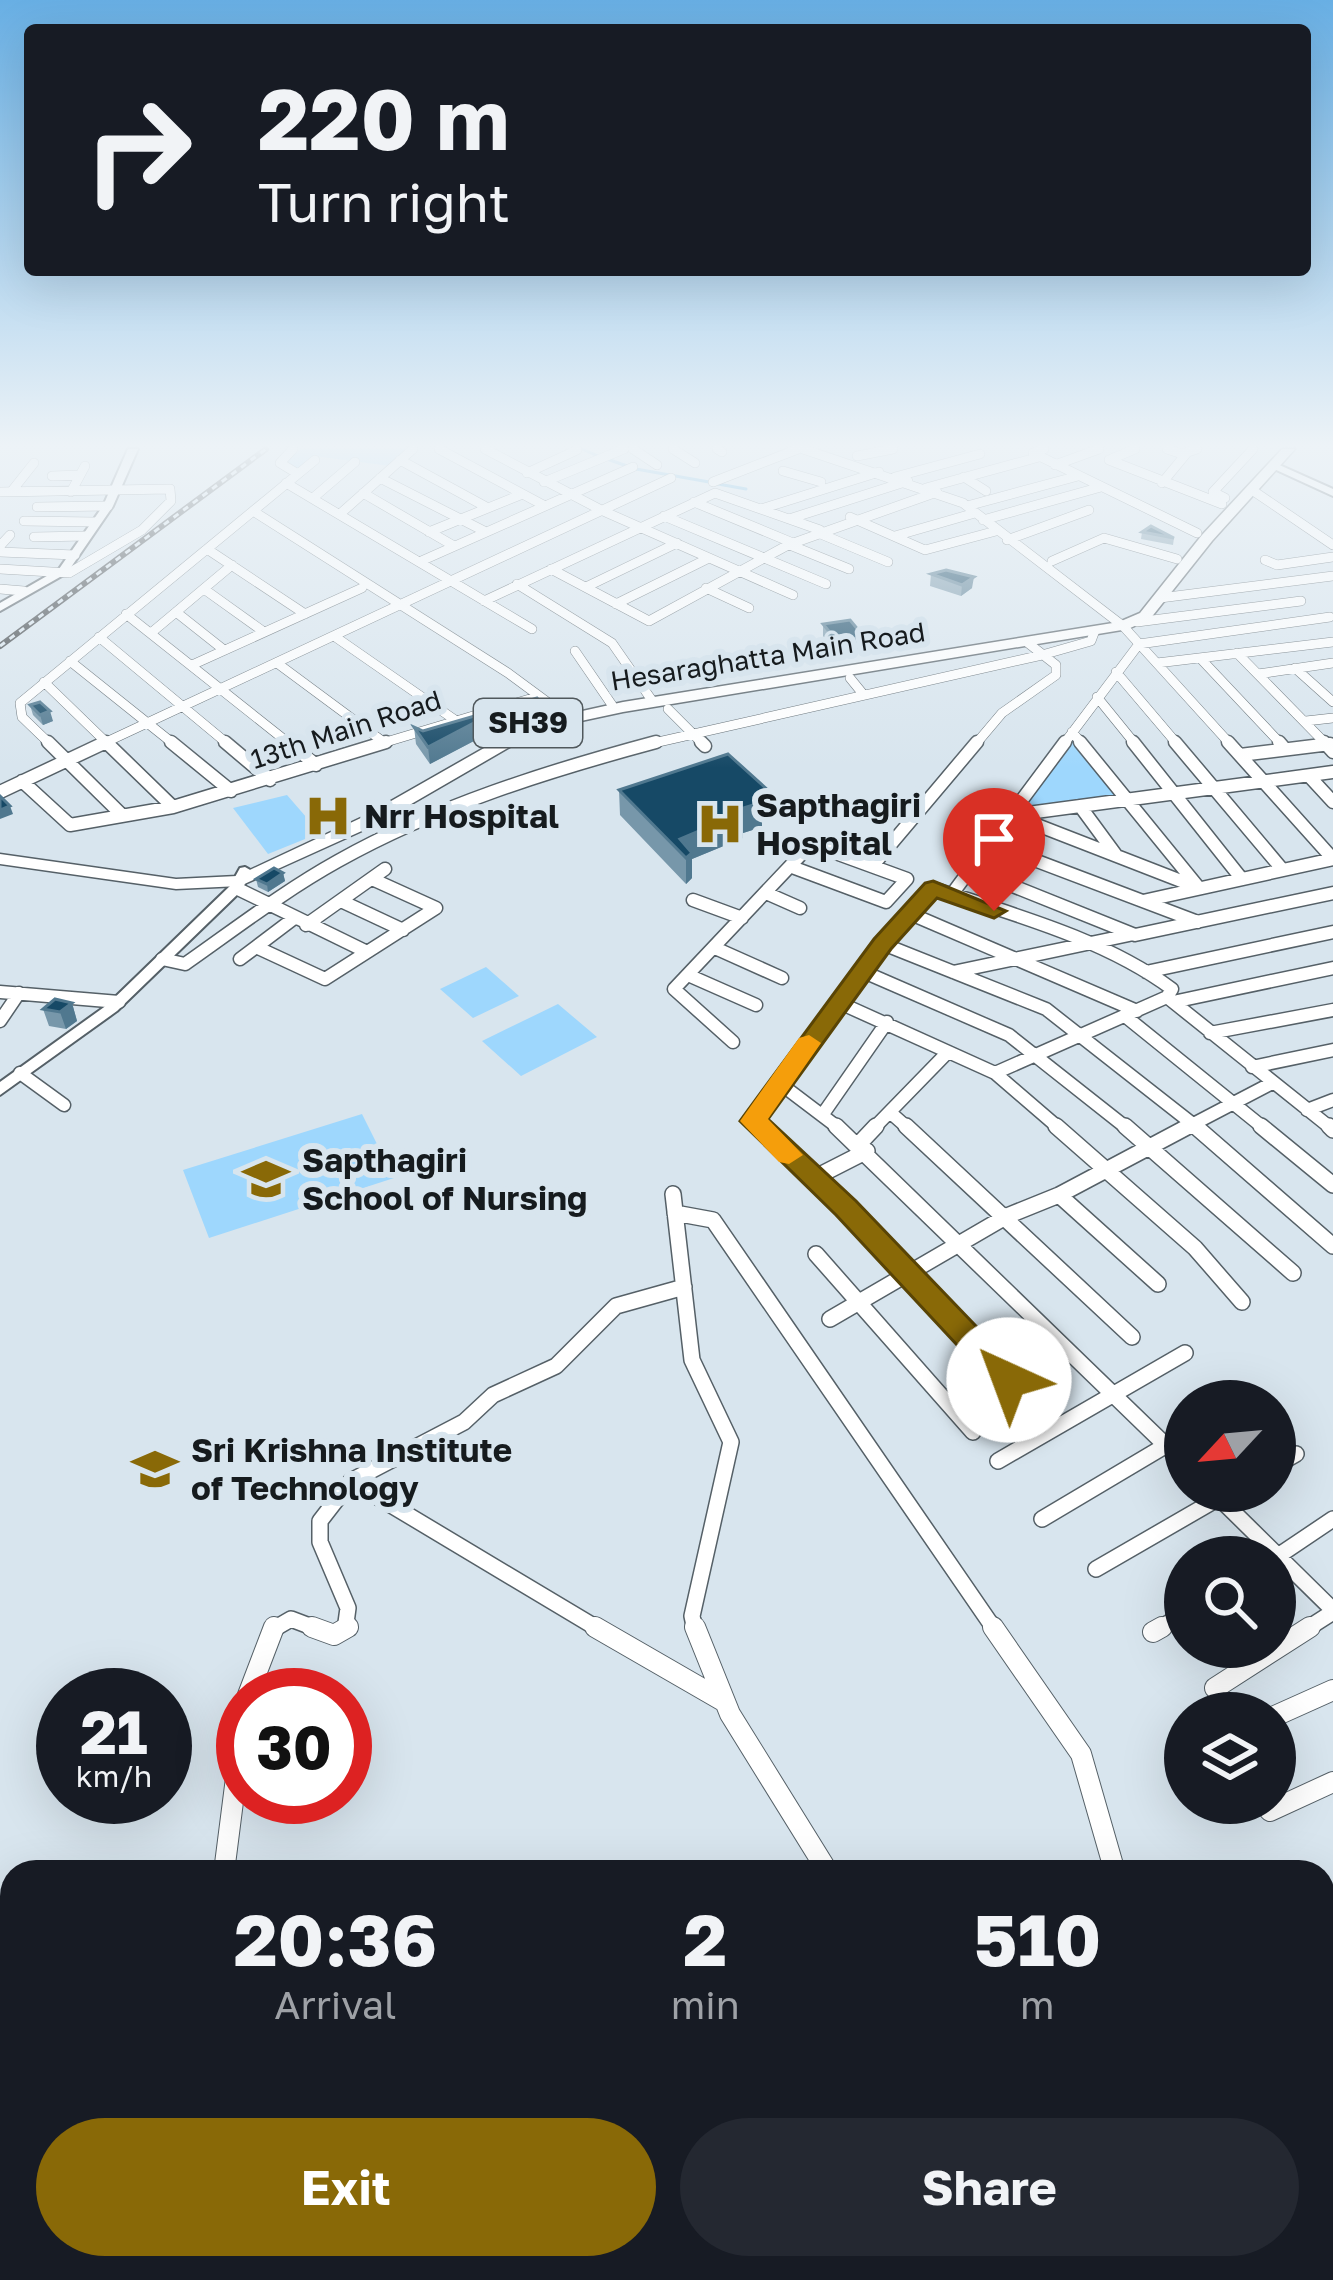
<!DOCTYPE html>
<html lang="en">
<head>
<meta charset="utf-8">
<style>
  body { margin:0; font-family:"Golos Text",sans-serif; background:#242831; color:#f1f3f6; height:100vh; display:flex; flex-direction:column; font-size:45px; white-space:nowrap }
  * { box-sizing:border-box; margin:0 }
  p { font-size:39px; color:#9ea1a6 }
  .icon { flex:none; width:66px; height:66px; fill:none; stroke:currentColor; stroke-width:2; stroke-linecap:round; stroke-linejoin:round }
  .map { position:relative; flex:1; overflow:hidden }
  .details { position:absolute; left:0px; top:1860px; width:1335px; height:420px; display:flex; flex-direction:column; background:#171b24; border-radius:36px 36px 0 0; box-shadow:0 12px 48px #0002 }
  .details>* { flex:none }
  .banner { position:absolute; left:24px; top:24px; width:1287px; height:252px; border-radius:12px; box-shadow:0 12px 48px #0002; background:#171b24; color:#f1f3f6; overflow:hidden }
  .needle { width:78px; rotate:244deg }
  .tools { position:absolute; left:1164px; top:1380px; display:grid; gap:24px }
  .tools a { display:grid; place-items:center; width:132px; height:132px; border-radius:50%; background:#171b24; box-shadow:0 12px 48px #0002; font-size:60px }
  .speed { position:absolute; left:36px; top:1668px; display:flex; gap:24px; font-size:60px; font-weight:700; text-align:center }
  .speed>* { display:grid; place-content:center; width:156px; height:156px; border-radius:50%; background:#171b24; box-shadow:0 12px 48px #0002; line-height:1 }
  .speed small { font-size:30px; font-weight:400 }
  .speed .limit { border:18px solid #d22; background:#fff; color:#111 }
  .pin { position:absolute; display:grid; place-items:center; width:102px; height:102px; color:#fff; margin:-123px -51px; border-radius:50% 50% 50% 0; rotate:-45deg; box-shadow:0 0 12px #0007 }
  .pin .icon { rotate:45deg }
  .me { position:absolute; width:132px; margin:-66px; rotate:317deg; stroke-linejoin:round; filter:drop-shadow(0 0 9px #0008) }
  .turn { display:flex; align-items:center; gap:42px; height:252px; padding:0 36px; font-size:54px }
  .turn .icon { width:156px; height:156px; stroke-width:2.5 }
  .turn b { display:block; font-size:84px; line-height:102px }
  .eta { display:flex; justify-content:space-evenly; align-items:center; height:204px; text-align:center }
  .eta b { font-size:72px; font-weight:700; line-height:84px }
  .cta { display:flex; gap:24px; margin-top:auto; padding:24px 36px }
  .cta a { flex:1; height:138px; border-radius:72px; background:#896907; color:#fff; font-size:48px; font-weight:700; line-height:138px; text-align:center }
  .cta a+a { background:#242831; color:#f1f3f6 }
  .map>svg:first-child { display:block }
</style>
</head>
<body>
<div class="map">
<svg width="1333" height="2280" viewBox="0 0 1333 2280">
  <rect width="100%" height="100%" fill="#d8e5ee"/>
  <path fill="#9ed7fd" d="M301 449H408L390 466 314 456 299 471 285 461Z
    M1073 739 1118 799 1021 811Z
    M287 795 320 833 268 854 233 808Z
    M486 967 519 996 473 1018 440 989Z
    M558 1004 597 1037 521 1076 482 1041Z
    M362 1114 394 1178 209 1238 183 1170Z"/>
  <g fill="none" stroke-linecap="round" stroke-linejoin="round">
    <path stroke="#48a7de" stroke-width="3" d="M582 449 598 456
      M607 459 627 466
      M636 469 709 482
      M718 484 746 489"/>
    <defs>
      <path id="minor-far3" d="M293 449 280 463 298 474
        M439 449 545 506
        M485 449 603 511 793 595
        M633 449 657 465
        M673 449 695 463
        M717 449 722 452
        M803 449 963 503 1123 626 1231 745
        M1044 449 1033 453 1197 533
        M1135 449 1109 460 1222 504
        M1167 449 1182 454 1197 449
        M857 456 893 449
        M400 460 488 508
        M1055 465 1099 449
        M783 471 821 482
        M527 473 577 450
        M52 476 80 475
        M895 477 980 454
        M964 477 986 491
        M380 478 486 532
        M544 482 624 449
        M713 482 798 449
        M286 483 532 629
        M1162 483 1186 454
        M926 488 1039 457
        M1252 490 1333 545
        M0 492 170 489 171 501 142 530 69 573 0 569
        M11 492 34 463
        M71 492 85 466
        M363 493 454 546
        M313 498 355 462
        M1225 498 1213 492 1253 449
        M694 502 793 543
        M967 506 1078 476
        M37 507 108 506
        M761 509 879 472
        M253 511 508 673 569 718
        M340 514 413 449
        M664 516 826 584
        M850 517 925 550 996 531
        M789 519 908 481
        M983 520 1101 487
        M24 521 96 522
        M429 532 520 495
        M816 532 888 562
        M895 536 975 513
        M34 537 86 536
        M1007 540 1089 510
        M790 545 849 569
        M0 546 10 535
        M207 549 305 614
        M0 552 75 555
        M1265 560 1277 565 1333 557
        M1052 561 1104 538 1177 559
        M419 562 633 467
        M551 569 649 621 788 545 937 492
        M517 584 612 643 651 699
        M586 587 677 543
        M706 588 749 608
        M0 589 24 591
        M204 589 264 632
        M1160 598 1333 576
        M484 601 715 493 820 530
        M616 604 709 558
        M176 612 224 650
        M126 614 291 745
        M1137 622 1301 601
        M151 633 232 565
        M334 636 455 720
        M99 637 229 745
        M575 651 612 705
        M1237 653 1327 745
        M1200 658 1282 745
        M70 661 175 745
        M277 663 385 743
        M1157 663 1333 642
        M192 665 362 588
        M1295 668 1333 702
        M1116 672 1178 745
        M1258 674 1333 663
        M850 678 863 694
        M44 682 109 745
        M1097 697 1136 745
        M668 709 704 745
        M1306 721 1333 718
        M1072 732 1083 745
        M51 745 22 717 20 703 315 460
        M100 745 671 478
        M376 745 533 698
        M645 745 1042 655 1091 641 1094 633
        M975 745 1002 713 1056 675V665L1028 643
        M1063 745 1139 644 1330 617
        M1318 745 1330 744"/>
      <path id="minor-far2" d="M48 742 122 815
        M106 742 173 807
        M171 742 231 791
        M225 742 270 780
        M288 742 316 765
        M701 742 705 746
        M1080 742 1199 888
        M1133 742 1241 878
        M1175 742 1282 869
        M1228 742 1333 859
        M1279 742 1285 749
        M1324 742 1333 752
        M1240 755 1330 744
        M1309 776 1333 802
        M22 781 70 825 173 807 386 742
        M0 792 106 742
        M1080 806 1116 855
        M1013 815 1333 772
        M1019 818 1194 886
        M992 844 1198 922
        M875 863 977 742
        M973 870 1135 935 1333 893
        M372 879 436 908
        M236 888 367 952
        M766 893 800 908
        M952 894 1065 742
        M693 900 742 918
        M341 901 403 930
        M1143 901 1333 859
        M911 914 1137 1011
        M293 919 256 947 325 979 436 908
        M306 925 385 869
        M883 944 1046 1009 1199 1129
        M715 948 782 978
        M162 959 185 964C235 929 284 891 338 861 436 806 548 771 656 742
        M240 959 256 947
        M864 972 1009 1035 1128 1129
        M953 972 1129 935
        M1146 972 1333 932
        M688 975 756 1005
        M0 992 119 1002
        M1173 1002 1333 968
        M840 1003 995 1073 1060 1129
        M1125 1016 1265 1129
        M0 1021 19 993
        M1210 1033 1333 1010
        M733 1042 674 989 811 844 907 879 886 902 792 867
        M1252 1067 1333 1050
        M20 1073 64 1105
        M995 1073 1167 997
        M778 1082 840 1129
        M1307 1110 1333 1100
        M823 1114 887 1022
        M892 1114 909 1129
        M762 1129 753 1121 883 944 933 888C1012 914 1105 939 1172 989L1167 997 1332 1129
        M873 1129 947 1053
        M1184 1129 1272 1083"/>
      <path id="minor-far1" d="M759 1126 846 1208 1009 1380
        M836 1126 1185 1464
        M906 1126 1132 1337
        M1056 1126 1195 1248 1242 1302
        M1125 1126 1293 1273
        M1195 1126 1333 1246
        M1261 1126 1333 1185
        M1329 1126 1333 1130
        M859 1144 876 1126
        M814 1178 867 1151
        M673 1194 692 1360 731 1442 692 1616 695 1630
        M1059 1195 1158 1284
        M675 1213 713 1220 995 1630
        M816 1254 973 1432
        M830 1319 1007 1216 1059 1195 1189 1126
        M998 1461 1185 1353
        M1275 1466 1296 1454
        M351 1481 600 1630
        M1212 1491 1333 1610
        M1042 1519 1185 1434
        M1275 1558 1333 1519
        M1096 1569 1231 1491
        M272 1630 291 1619 320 1630
        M345 1630 348 1608 320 1542V1521L351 1481 464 1422 493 1395 556 1366 616 1306 684 1287
        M1157 1630 1185 1613
        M1305 1630 1333 1612"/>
      <path id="minor" d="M312 1627 334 1635 348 1627
        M595 1627 725 1702
        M695 1627 730 1714 828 1872
        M993 1627 1081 1754 1115 1872
        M1153 1632 1162 1627
        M1215 1688 1310 1627
        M248 1695 274 1627
        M1275 1716 1333 1690
        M1264 1803 1270 1811 1333 1782
        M224 1872 243 1723
        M1323 2151 1333 2164
        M501 2268 503 2280
        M993 2268 995 2280
        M175 2280 177 2268"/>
      <path id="tertiary" d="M128 449H138L113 506 67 573 0 611V603L59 569 103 506Z
        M1275 463 1333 489V496L1272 468 1270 466Z
        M245 867 252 871 241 891 117 1011 0 1095V1082L107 1005 230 886 240 868Z"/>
      <path id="primary" d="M1282 449H1295L1212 541 1150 619 1128 629 623 712 539 730 375 825 240 886 176 889 0 864V854L176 879 237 876 363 817 528 723 623 702 1119 622 1140 613 1202 535Z"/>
    </defs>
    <use href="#minor-far3" stroke="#556067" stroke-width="10"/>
    <use href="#minor-far2" stroke="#556067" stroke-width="15"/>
    <use href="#minor-far1" stroke="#556067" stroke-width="18"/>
    <use href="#minor" stroke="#556067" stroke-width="22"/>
    <use href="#tertiary" stroke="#556067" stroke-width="4"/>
    <use href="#primary" stroke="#556067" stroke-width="3"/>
    <use href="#minor-far3" stroke="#fff" stroke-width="9"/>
    <use href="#minor-far2" stroke="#fff" stroke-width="12"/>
    <use href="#minor-far1" stroke="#fff" stroke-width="15"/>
    <use href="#minor" stroke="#fff" stroke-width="20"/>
    <use href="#tertiary" fill="#fff" fill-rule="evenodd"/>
    <use href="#primary" fill="#fff" fill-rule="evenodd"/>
    <defs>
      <path id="rail" d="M0 646 266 449"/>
    </defs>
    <use href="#rail" stroke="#3e4448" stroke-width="6"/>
    <use href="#rail" stroke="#d8e5ee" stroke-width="3" stroke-dasharray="6" stroke-linecap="butt"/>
  </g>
  <path fill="#7797aa" d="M1142 532 1174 538 1173 545 1141 539Z
    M931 574 972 588 961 596 930 586Z
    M823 624 864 637 863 649 836 653 823 636Z
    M518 704 542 711 528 716 519 712Z
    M30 705 53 721 43 725 33 715Z
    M489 715 491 732 430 764 416 744 414 727 423 731Z
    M619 790 769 817 762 819V827L743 833V838L692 859V878L686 884 620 815Z
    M283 873 285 881 268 892 258 887 256 879Z
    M72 1003 77 1021 66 1029 49 1026 43 1009Z"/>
  <path fill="#50788f" d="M974 577 972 588 961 596 962 585Z
    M864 637 863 649 836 653 837 641Z
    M542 703V711L528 716V708Z
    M50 711 53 721 43 725 40 715Z
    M489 715 491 732 430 764 428 747Z
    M770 792 769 817 762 819V827L743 833V838L692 859V878L686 884V858L680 839 740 809 757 796Z
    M10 806 13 814 0 819V810Z
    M283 873 285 881 268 892 267 884Z
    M72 1003 77 1021 66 1029 60 1012Z"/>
  <path fill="#164966" stroke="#50788f" stroke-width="3" d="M1151 526 1174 538 1142 532Z
    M946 570 974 577 962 585 931 574Z
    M850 620 864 637 837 641 823 624Z
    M537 698 542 703 528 708 518 704Z
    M40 702 50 711 40 715 30 705Z
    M488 712 489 715 428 747 414 727 423 731Z
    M728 754 770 792 757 796 763 802 740 809 744 812 680 839 692 853 686 858 619 790Z
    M0 796 10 806 0 810Z
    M274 868 283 873 267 884 256 879Z
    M55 999 72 1003 60 1012 43 1009Z"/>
  <linearGradient id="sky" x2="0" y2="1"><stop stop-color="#68afe4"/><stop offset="0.58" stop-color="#edf3f7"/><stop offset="1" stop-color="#edf3f7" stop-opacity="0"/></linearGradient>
  <rect width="1333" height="768" fill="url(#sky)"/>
  <path fill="#896907" stroke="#594405" stroke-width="3" d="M933 881 1006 911 994 918 937 898 891 949 768 1119 856 1201 1020 1372 1025 1380 1020 1389 1009 1393 998 1389 836 1215 740 1121 874 939 925 883Z"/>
  <path fill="#f59e0b" d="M809 1035 821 1043 768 1119 803 1155 789 1164 779 1162 740 1121 799 1038Z"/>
  <defs>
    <symbol id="hospital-bare" viewBox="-9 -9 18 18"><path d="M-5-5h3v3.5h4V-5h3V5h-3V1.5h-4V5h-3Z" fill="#896907" stroke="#d8e5ee" stroke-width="2.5" paint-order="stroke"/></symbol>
    <symbol id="university-bare" viewBox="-9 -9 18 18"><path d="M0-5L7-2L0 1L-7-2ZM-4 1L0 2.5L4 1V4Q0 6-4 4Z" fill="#896907" stroke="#d8e5ee" stroke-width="2.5" paint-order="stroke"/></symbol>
  </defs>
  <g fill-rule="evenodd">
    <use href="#hospital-bare" x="295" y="783" width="66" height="66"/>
    <use href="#hospital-bare" x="687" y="791" width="66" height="66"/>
    <use href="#university-bare" x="233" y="1146" width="66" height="66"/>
    <use href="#university-bare" x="122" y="1436" width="66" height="66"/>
  </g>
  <g text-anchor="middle" stroke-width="12" stroke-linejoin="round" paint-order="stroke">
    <g font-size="27" fill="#161b1e" stroke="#d8e5ee">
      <text transform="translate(768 657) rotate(-9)" y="9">Hesaraghatta Main Road</text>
      <text transform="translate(346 730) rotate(-18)" y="9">13th Main Road</text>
    </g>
    <rect fill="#d8e5ee" stroke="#50585c" stroke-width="3" x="474" y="699" width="108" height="48" rx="9"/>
    <g font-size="30" font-weight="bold" fill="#161b1e">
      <text x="528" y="733">SH39</text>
    </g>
    <g font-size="33" font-weight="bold" fill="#161b1e" stroke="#d8e5ee" text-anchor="start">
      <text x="756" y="817">Sapthagiri<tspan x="756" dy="38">Hospital</tspan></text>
      <text x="364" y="828">Nrr Hospital</text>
      <text x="302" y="1172">Sapthagiri<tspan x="302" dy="38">School of Nursing</tspan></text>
      <text x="191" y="1462">Sri Krishna Institute<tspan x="191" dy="38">of Technology</tspan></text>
    </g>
  </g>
</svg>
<div class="tools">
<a><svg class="needle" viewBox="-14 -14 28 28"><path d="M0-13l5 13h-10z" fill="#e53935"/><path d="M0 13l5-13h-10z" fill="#9ea1a6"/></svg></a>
<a><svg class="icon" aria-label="search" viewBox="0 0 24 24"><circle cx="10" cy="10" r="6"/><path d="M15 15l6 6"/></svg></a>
<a><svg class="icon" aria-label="layers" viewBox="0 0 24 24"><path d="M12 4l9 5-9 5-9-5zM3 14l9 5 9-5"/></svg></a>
</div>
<div class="speed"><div>21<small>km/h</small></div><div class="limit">30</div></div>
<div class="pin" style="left:994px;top:911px;background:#d93025"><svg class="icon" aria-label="arrive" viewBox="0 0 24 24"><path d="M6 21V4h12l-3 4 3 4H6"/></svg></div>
<svg class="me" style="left:1009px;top:1380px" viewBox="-20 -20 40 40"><circle r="19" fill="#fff"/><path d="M0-13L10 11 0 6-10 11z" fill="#896907"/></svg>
<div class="banner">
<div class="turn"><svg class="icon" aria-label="right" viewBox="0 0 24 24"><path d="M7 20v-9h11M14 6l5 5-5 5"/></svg><div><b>220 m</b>Turn right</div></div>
</div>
<section class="details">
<div class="eta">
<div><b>20:36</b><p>Arrival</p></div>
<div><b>2</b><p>min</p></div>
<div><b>510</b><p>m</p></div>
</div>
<div class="cta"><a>Exit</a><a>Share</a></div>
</section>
</div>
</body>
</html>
